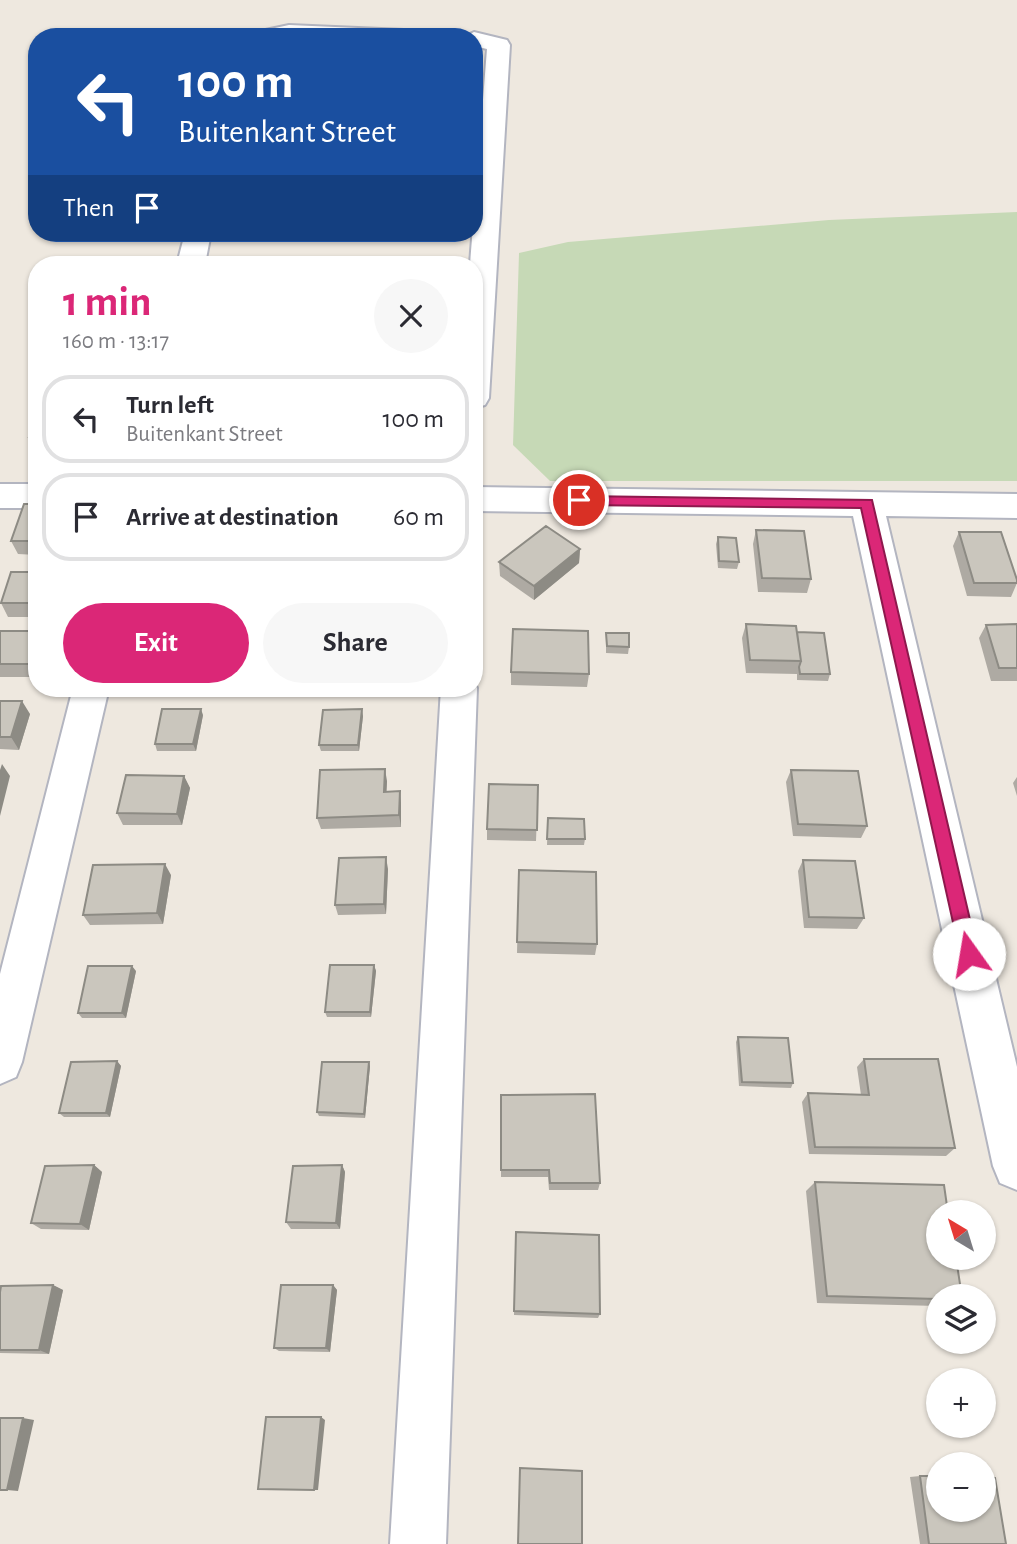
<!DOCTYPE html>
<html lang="en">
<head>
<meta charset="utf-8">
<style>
  body { margin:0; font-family:"Alegreya Sans",sans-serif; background:#f7f7f7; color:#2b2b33; height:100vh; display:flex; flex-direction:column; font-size:26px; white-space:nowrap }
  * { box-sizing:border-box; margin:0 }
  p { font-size:23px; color:#7c7c81 }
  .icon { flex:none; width:38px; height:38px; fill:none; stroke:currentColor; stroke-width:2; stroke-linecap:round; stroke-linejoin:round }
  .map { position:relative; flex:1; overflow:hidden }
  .panel { position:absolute; left:28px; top:256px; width:455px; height:441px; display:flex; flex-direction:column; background:#fff; border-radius:28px; box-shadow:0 2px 5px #0004 }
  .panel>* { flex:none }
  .top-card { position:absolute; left:28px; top:28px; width:455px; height:214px; border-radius:28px; box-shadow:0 2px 5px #0004; background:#1a4fa0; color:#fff; overflow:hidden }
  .needle { width:46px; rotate:322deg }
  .tools { position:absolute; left:926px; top:1200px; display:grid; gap:14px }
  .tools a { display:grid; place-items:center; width:70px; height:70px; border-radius:50%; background:#fff; box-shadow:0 2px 5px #0004; font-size:35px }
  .pin { position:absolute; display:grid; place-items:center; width:60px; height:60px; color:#fff; margin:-30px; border:4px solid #fff; border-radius:50%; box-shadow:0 2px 7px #0007 }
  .me { position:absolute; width:77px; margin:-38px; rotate:347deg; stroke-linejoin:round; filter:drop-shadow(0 0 5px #0008) }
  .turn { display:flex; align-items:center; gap:24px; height:147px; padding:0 35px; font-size:32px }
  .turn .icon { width:91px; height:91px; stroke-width:2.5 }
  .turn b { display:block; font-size:49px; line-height:60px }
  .then { display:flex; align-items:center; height:66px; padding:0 35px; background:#0003; gap:14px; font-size:26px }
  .round { display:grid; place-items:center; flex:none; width:74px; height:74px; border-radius:37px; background:#f7f7f7 }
  .headline { display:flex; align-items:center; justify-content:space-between; height:119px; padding:0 35px }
  h1 { font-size:42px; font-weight:700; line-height:52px; color:#db2777 }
  .button { display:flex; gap:14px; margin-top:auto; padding:14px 35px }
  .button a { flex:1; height:80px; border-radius:42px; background:#db2777; color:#fff; font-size:28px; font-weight:700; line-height:80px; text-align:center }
  .button a+a { background:#f7f7f7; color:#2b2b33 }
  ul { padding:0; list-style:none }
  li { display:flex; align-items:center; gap:21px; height:88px; margin:0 14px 10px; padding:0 21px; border:4px solid #e1e1e2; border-radius:28px }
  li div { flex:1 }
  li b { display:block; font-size:26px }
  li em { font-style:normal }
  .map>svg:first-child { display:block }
</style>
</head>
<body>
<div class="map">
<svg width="1017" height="1544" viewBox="0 0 1017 1544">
  <rect width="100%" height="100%" fill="#eee8df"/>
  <path fill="#c6d9b6" d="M1017 212V481H550L513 445 519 253 568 242 829 220Z"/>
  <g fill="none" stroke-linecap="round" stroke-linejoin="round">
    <defs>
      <path id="minor" d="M289 25 404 30 412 32 415 37H253L256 32Z
        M474 32 507 40 510 45 489 398 485 405 474 408V264H470L487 49 474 46V37H464Z
        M185 233H211L205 264H177Z
        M0 484H37V508H0Z
        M474 487 1017 494V518L886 516 1017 1067V1190L1000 1183 993 1166 853 516 474 511Z
        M474 682 477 688 446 1544H390L441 688H474Z
        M73 688H109L22 1062 16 1077 0 1084V974Z"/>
    </defs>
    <use href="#minor" stroke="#b3b5c0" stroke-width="4"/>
    <use href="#minor" fill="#fff" fill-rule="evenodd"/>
  </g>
  <path fill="#aeaaa3" d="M37 415V452H35L29 437Z
    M37 504V555L18 554 11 541Z
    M756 530 811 579 807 593 758 592 753 544Z
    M959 532 1017 583 1011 597 967 596 953 546Z
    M718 537 739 562 737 569 718 568 716 544Z
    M580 549 579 563 534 600 500 576 499 562Z
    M37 572V617H8L1 603Z
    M746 624 797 632 830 674 828 681 797 680V674L746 673 742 638Z
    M1017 624V681H991L979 638 986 625Z
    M0 631H37V677H0Z
    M606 633 629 647 628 654 606 653Z
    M511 672 589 674 587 687 511 685Z
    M0 701 30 714 19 750 0 749Z
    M203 715 196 751H157L155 744Z
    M363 716 359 751H321L319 745Z
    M791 770 867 826 861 838 793 836 786 782Z
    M184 776 190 788 182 825H123L117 813Z
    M1017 777V796L1013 783Z
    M387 781 386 792 400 791 401 803V827L321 829 317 818Z
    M538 785 536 841 487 840V829Z
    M548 818 585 839 584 845H547Z
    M803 860 864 918 857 929 804 928 798 871Z
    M388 869 386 914 338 915 335 905Z
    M519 870 597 944 595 955 517 953Z
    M171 875 163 924 90 925 83 915Z
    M374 965 376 971 371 1017H327L325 1012Z
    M136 971 126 1018H82L78 1013Z
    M738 1037 793 1083 791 1088 739 1086 736 1042Z
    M864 1059 955 1148 946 1156 809 1154 802 1102 808 1093 861 1095 857 1067Z
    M117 1061 121 1066 110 1117H64L59 1113Z
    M370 1066 365 1118 319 1116 317 1112Z
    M501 1095 600 1183 598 1190H549L548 1177H501Z
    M94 1165 102 1172 89 1230 41 1229 31 1223Z
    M342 1165 345 1172 340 1229H291L286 1222Z
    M815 1182 938 1297V1306L817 1303 806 1191Z
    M516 1232 600 1314 598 1318 514 1315Z
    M53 1285 63 1290 49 1354 0 1353V1292Z
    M333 1285 337 1290 330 1352 279 1351 274 1348Z
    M920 1476 1006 1544H920L910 1477Z"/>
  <path fill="#8d8b84" d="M580 549 579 563 534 600V586Z
    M37 648V673L32 664Z
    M22 701 30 714 19 750 11 737Z
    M201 709 203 715 196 751 193 744Z
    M362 709 363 716 359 751 358 745Z
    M2 764 10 776 0 816V770Z
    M385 769 387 781 386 804 384 792Z
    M184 776 190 788 182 825 177 814Z
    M400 791 401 803V827L399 815Z
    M386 857 388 869 386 914 384 904Z
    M165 864 171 875 163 924 157 913Z
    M374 965 376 971 371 1017 370 1012Z
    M132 966 136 971 126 1018 122 1013Z
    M117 1061 121 1066 110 1117 106 1113Z
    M369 1062 370 1066 365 1118 364 1114Z
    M94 1165 102 1172 89 1230 80 1224Z
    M342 1165 345 1172 340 1229 336 1223Z
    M53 1285 63 1290 49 1354 39 1350Z
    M333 1285 337 1290 330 1352 326 1348Z
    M321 1417 325 1420 318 1490H314Z
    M23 1418 34 1420 18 1491 7 1490Z"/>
  <path fill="#cac6bd" stroke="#8d8b84" stroke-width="2" d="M37 415V437H29Z
    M24 504H37V541H11Z
    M546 526 580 549 534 586 499 562Z
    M756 530 804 531 811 579 762 578Z
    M959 532H1001L1017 580V583H974Z
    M718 537 736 538 739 562 719 561Z
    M11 572H37V603H1Z
    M746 624 796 626 801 661 750 660Z
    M1017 624V668H999L986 625Z
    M513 629 588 631 589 674 511 672Z
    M0 631H37V648L32 664H0Z
    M797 632 824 633 830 674H800L799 667 801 661Z
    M606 633H629V647L607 646Z
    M0 701H22L11 737H0Z
    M162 709H201L193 744H155Z
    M362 709 358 745H319L323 710Z
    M385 769 384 792 400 791 399 815 317 818 320 770Z
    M791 770 858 771 867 826 798 824Z
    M126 775 184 776 177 814 117 813Z
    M489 784 538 785 537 830 487 829Z
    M548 818 584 819 585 839H547Z
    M386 857 384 904 335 905 339 858Z
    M803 860 855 861 864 918 809 917Z
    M165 864 157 913 83 915 93 865Z
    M519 870 596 872 597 944 517 942Z
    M330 965H374L370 1012H325Z
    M88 966H132L122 1013H78Z
    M738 1037 788 1038 793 1083 742 1082Z
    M864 1059H938L955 1148 815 1147 808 1093 869 1095Z
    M117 1061 106 1113H59L71 1062Z
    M322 1062H369L364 1114 317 1112Z
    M595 1094 600 1183H550L549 1170H501V1095Z
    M94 1165 80 1224 31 1223 45 1166Z
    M342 1165 336 1223 286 1222 293 1166Z
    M815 1182 944 1185 948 1213H938V1258H956L962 1297H938V1299L827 1296Z
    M516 1232 599 1235 600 1314 514 1311Z
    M53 1285 39 1350H0V1292L1 1286Z
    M281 1285H333L326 1348H274Z
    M266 1417H321L314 1490 258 1489Z
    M0 1418H23L7 1490H0Z
    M520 1468 582 1471V1544H518Z
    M920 1476H938V1510H984V1477L995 1478 1006 1544H929Z"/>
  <path fill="#db2777" stroke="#8e194d" stroke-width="2" d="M579 496 872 500 978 954 975 960 969 962 963 960 960 954 861 508 579 505 572 500Z"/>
</svg>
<div class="tools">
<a><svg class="needle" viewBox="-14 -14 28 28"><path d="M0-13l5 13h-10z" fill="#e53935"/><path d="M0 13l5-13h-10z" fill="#7c7c81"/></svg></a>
<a><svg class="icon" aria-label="layers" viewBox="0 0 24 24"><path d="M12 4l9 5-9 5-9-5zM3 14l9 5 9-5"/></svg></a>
<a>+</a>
<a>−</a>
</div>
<div class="pin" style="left:579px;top:500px;background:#d93025"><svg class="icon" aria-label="arrive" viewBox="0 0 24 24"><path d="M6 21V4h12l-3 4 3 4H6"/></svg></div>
<svg class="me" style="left:969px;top:954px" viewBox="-20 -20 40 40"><circle r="19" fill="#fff"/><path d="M0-13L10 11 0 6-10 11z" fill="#db2777"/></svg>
<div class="top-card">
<div class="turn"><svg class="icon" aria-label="left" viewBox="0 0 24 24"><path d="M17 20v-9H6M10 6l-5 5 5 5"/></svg><div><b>100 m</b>Buitenkant Street</div></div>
<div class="then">Then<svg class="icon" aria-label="arrive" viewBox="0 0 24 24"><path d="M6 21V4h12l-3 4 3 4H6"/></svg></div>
</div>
<section class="panel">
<div class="headline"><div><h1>1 min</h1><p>160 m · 13:17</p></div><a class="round"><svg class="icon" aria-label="close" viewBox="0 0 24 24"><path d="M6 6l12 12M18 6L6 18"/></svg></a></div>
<ul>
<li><svg class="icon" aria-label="left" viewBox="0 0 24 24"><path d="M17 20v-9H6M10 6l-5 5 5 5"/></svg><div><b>Turn left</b><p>Buitenkant Street</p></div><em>100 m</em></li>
<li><svg class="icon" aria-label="arrive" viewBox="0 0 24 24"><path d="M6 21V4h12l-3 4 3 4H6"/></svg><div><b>Arrive at destination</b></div><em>60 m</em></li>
</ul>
<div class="button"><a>Exit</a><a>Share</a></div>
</section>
</div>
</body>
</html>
